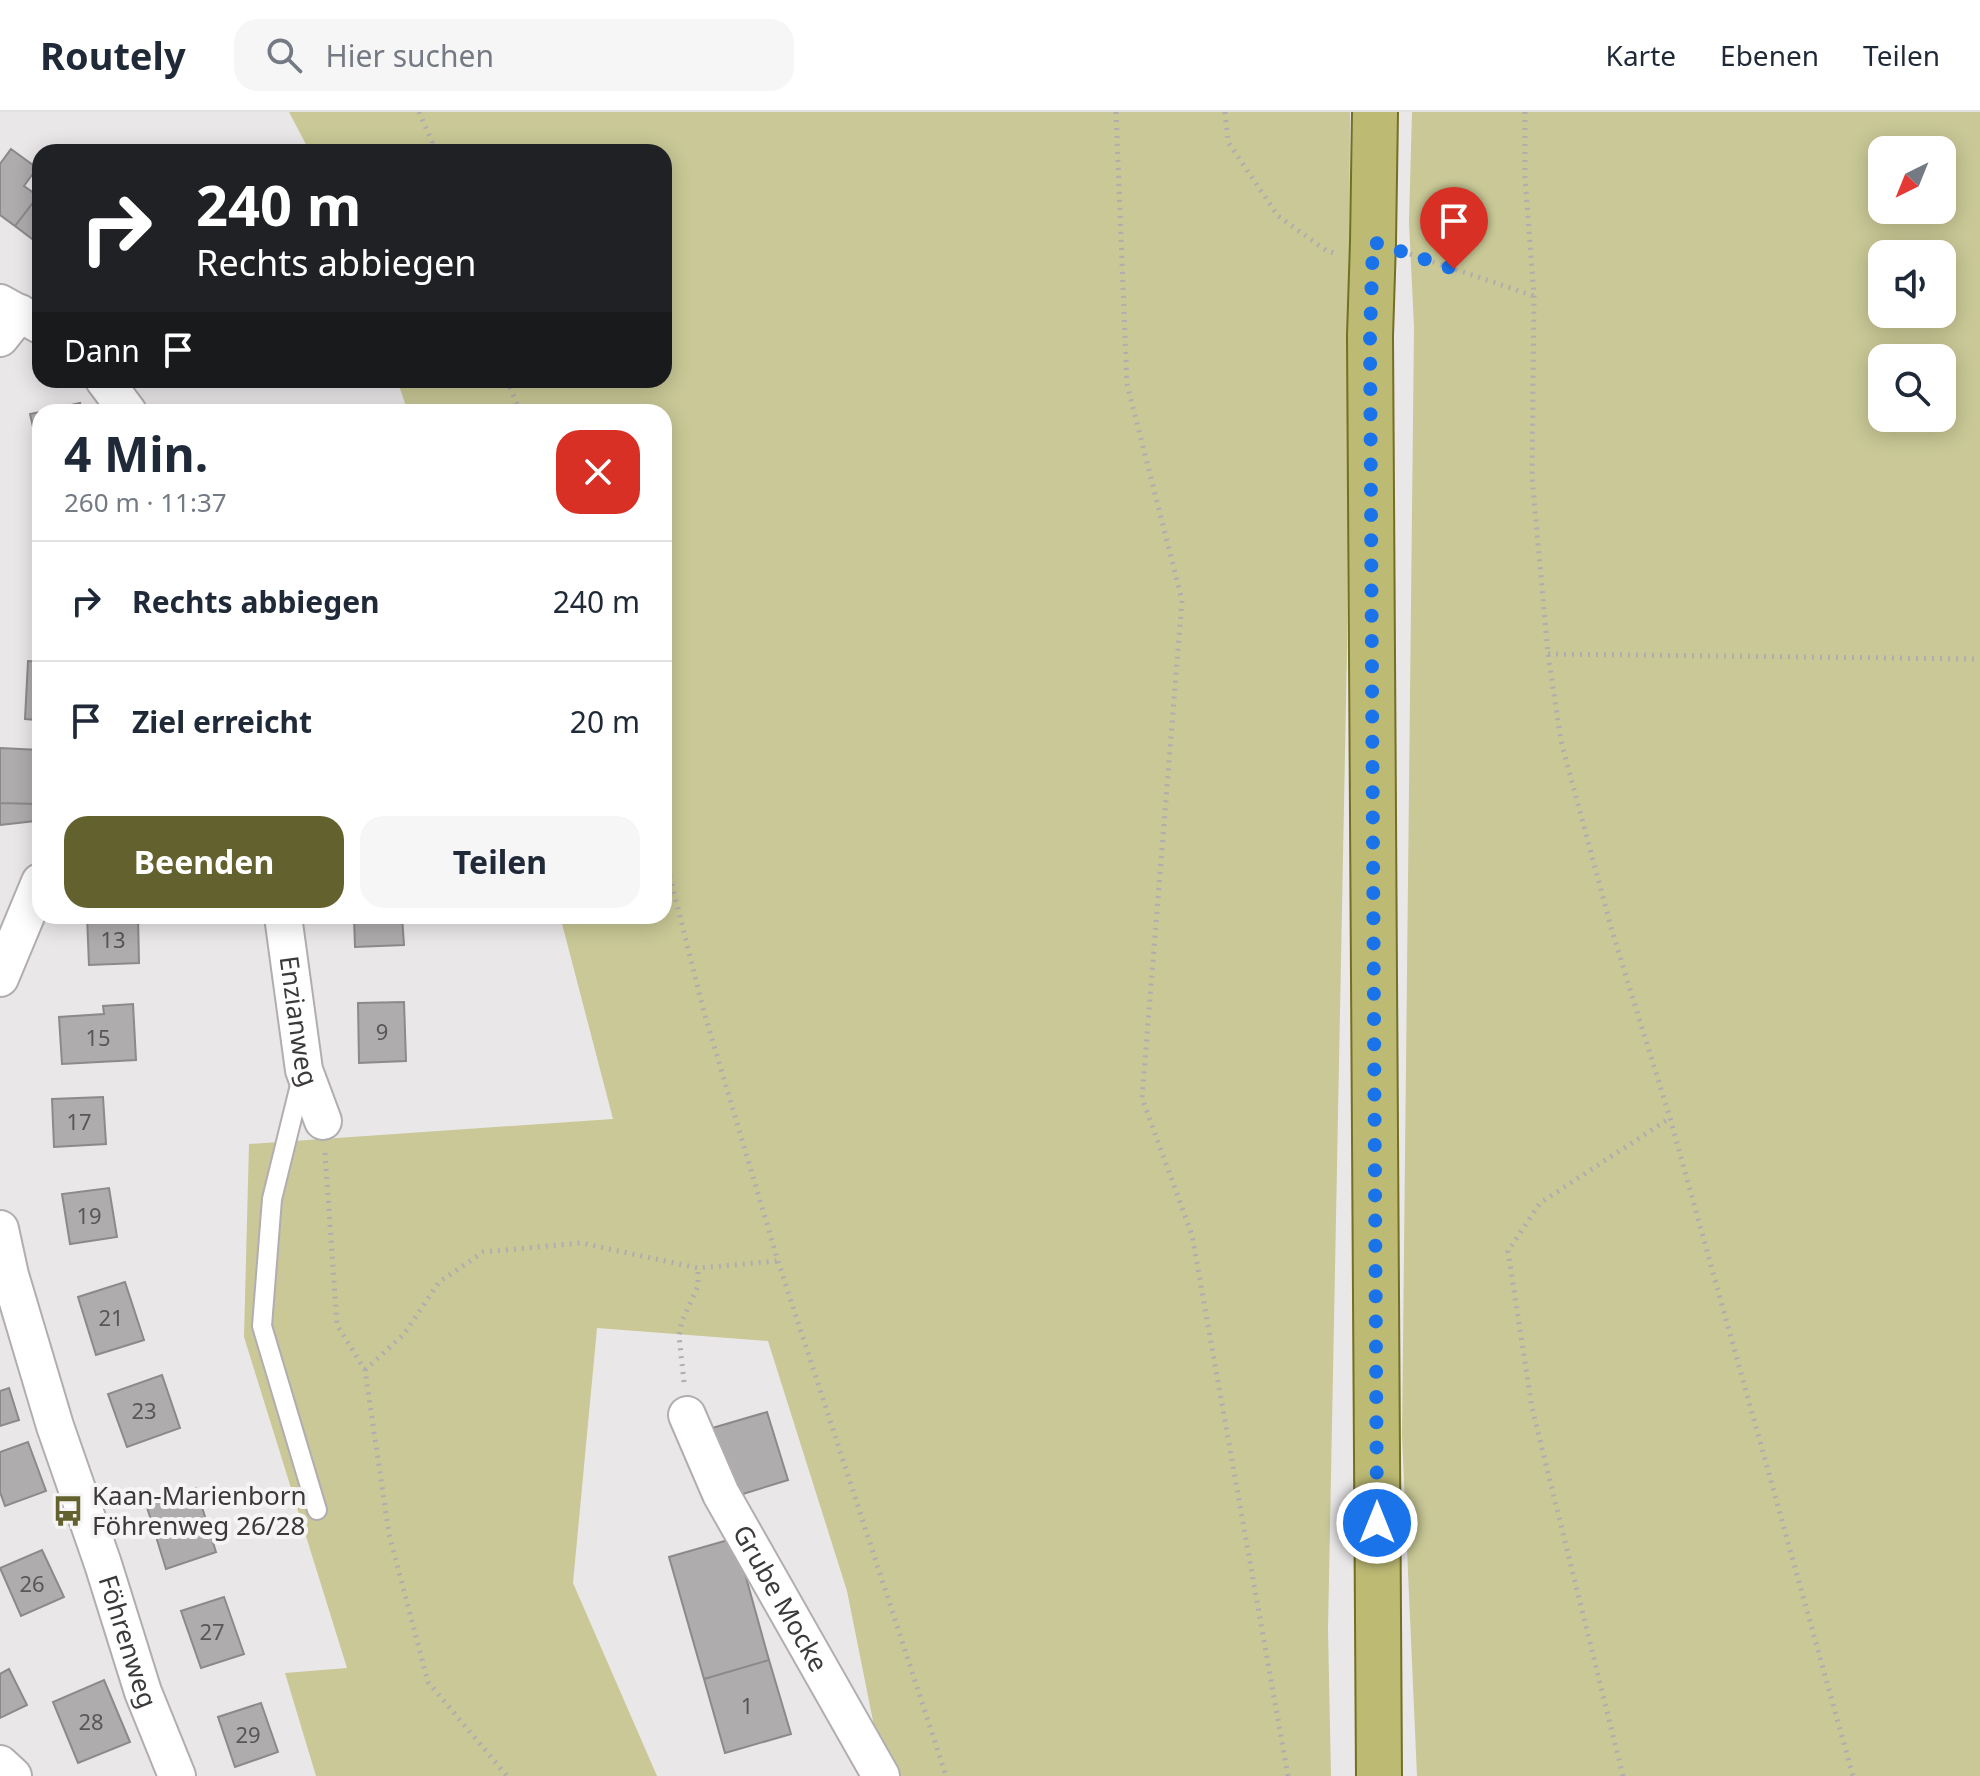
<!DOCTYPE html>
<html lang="de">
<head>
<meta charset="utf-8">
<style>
  body { margin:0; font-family:"Noto Sans",sans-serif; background:#f6f6f7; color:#1f2937; height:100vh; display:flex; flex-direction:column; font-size:30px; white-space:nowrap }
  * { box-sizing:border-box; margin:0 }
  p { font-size:26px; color:#747a83 }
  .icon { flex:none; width:44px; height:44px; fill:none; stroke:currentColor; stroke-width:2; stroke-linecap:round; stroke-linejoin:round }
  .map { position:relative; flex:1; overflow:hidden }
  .side { position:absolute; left:32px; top:292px; width:640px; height:520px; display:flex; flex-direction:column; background:#fff; border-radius:24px; box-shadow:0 4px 20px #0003 }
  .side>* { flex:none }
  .banner { position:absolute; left:32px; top:32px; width:640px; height:244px; border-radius:24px; box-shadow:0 4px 20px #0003; background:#202124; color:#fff; overflow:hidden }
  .needle { width:52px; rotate:223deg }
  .buttons { position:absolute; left:1868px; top:24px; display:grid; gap:16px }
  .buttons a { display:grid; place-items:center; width:88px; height:88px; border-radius:16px; background:#fff; box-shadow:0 4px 20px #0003; font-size:40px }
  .pin { position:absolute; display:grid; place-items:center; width:68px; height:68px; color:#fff; margin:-82px -34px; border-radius:50% 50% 50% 0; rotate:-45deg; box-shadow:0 0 8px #0007 }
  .pin .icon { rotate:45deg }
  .me { position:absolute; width:88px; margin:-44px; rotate:0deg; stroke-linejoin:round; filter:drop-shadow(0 0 6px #0008) }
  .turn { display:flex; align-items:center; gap:28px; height:168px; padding:0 32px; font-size:36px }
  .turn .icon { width:104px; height:104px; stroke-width:2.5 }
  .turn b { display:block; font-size:56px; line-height:68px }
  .then { display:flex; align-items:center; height:76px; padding:0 32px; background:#0003; gap:16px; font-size:30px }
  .round { display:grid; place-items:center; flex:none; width:84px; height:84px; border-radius:24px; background:#f6f6f7 }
  .headline { display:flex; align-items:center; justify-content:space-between; height:136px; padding:0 32px }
  h1 { font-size:48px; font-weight:700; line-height:60px }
  .action { display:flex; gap:16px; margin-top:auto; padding:16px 32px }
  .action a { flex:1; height:92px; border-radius:24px; background:#63612e; color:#fff; font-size:32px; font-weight:700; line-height:92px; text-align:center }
  .action a+a { background:#f6f6f7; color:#1f2937 }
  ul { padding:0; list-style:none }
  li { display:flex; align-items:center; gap:24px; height:120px; padding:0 32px; border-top:2px solid #e0e1e3 }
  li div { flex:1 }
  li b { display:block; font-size:30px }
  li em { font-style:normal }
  header { display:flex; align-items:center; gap:48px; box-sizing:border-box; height:112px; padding:0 40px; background:#fff; border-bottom:2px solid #e0e1e3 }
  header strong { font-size:38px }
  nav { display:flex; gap:44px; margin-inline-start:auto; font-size:28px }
  .search { width:560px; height:72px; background:#f6f6f7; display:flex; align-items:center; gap:20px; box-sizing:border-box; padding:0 28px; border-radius:24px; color:#747a83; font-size:30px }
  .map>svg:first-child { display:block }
</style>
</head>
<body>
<header>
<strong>Routely</strong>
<div class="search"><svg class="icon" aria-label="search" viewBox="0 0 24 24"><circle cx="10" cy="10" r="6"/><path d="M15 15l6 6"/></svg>Hier suchen</div>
<nav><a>Karte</a><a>Ebenen</a><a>Teilen</a></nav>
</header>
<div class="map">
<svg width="1980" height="1664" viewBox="0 0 1980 1664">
  <rect width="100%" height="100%" fill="#eae7e9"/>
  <path fill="#c9c896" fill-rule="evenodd" d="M289 0H1350L1347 539 1328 1518 1331 1664H884L847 1479 768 1229 597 1216 573 1471 657 1664H316L285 1561 347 1556 244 1225 249 1032 613 1007 560 804H664V300H408L397 268H664V40H310Z
    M1412 0H1980V1664H1417L1402 1324 1414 215 1409 110ZM1882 38H1942V98H1882ZM1882 142H1942V202H1882ZM1882 246H1942V306H1882Z"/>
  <path fill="#afacae" stroke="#8c898b" stroke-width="2" d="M11 37 37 56 24 74 38 84 15 114 0 103V52Z
    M38 84 40 86V133L15 114Z
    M80 291 82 300H40Z
    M40 300V345L30 302Z
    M28 549 40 550V624H36L37 608 25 607Z
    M0 636 40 638 38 692 0 691Z
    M0 691 36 692 35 709 0 713Z
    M87 804H138L139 851 89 853Z
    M354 804H402L404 833 355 835Z
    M404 890 406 949 359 951 358 891Z
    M133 892 136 948 62 952 59 905 104 902 103 894Z
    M103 985 106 1032 54 1035 52 987Z
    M109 1076 117 1125 70 1132 62 1082Z
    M125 1170 144 1228 96 1243 78 1185Z
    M162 1263 180 1316 127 1335 108 1282Z
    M9 1276 19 1308 0 1314V1279Z
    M767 1300 788 1368 730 1386 709 1317Z
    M28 1330 46 1379 5 1394 0 1380V1340Z
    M196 1376 216 1440 166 1457 146 1392Z
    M735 1426 769 1548 704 1567 669 1445Z
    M42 1438 64 1485 21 1504 0 1456Z
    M224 1485 244 1542 201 1556 181 1499Z
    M769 1548 791 1622 725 1641 704 1567Z
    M9 1557 27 1593 0 1606V1562Z
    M104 1568 130 1630 78 1651 53 1590Z
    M261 1591 278 1640 235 1655 218 1605Z"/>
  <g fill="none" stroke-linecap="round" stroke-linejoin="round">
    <defs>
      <path id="service" d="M302 965 272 1087 262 1214 317 1398"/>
      <g id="minor">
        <path d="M0 191 40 213"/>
        <path d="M0 226 20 201"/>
        <path d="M104 268 128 300"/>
        <path id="s1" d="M283 804 304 958 323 1009"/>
        <path d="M0 866 40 770"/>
        <path id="s2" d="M0 1117 10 1163 55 1314 103 1452 143 1580 177 1664"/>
        <path id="s3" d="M687 1303 721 1382 881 1664"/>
        <path d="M0 1652 13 1664"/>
      </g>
      <path id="primary" d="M1375 0 1373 130 1370 224 1379 1664"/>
    </defs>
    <use href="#service" stroke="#b1adb0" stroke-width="22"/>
    <use href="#minor" stroke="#b1adb0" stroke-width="40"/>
    <use href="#primary" stroke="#736f23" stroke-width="48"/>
    <path stroke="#afadae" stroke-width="5" stroke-dasharray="2 6" stroke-linecap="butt" d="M419 0 432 30 431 40
      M1116 0 1127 272 1182 488 1142 986 1192 1123 1288 1664
      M1225 0 1228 30 1278 104 1327 139 1334 141
      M1525 0V65L1534 184 1532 365 1548 542 1561 629 1612 819 1670 1006 1853 1664
      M1410 142 1534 184
      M507 268 520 300
      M1548 542 1980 547
      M664 741 704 900 778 1149 946 1664
      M325 1041 337 1213 365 1258 389 1422 428 1570 507 1664
      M365 1258 404 1222 439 1170 483 1140 581 1131 698 1156 778 1149
      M684 1270 679 1224 682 1209 698 1174V1156
      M1623 1664 1532 1296 1508 1139 1540 1091 1670 1006"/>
    <use href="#service" stroke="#fff" stroke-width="18"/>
    <use href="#minor" stroke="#fff" stroke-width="36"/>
    <use href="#primary" stroke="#bdba74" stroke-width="44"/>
  </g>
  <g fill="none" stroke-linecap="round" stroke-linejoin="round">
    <path stroke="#1a73e8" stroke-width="14" stroke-dasharray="0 25.2" d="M1377 1411 1370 224 1373 130 1454 157"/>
  </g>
  <defs>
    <symbol id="bus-bare" viewBox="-9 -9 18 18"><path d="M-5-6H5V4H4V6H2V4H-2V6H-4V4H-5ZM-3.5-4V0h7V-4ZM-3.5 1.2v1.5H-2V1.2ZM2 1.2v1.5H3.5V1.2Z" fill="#63612e" stroke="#f7f4f6" stroke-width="2.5" paint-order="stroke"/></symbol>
  </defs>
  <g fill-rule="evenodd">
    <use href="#bus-bare" x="46" y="1377" width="44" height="44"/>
  </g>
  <g text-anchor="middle" stroke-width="8" stroke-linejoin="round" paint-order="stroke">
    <g font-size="22" fill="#585657">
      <text x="113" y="836">13</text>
      <text x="382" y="928">9</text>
      <text x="98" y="934">15</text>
      <text x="79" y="1018">17</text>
      <text x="89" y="1112">19</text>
      <text x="111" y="1214">21</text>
      <text x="144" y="1307">23</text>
      <text x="32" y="1480">26</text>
      <text x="212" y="1528">27</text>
      <text x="747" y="1602">1</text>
      <text x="91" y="1618">28</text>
      <text x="248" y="1631">29</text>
    </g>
    <g font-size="26" fill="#3b393a" stroke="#f7f4f6">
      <text dy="9" stroke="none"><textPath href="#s1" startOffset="106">Enzianweg</textPath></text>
      <text dy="9" stroke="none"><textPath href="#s3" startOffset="206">Grube Mocke</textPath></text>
      <text dy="9" stroke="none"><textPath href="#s2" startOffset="432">Föhrenweg</textPath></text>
    </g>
    <g font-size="26" fill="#3b393a" stroke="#f7f4f6" text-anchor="start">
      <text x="92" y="1393">Kaan-Marienborn<tspan x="92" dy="30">Föhrenweg 26/28</tspan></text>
    </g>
  </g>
</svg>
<div class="buttons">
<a><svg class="needle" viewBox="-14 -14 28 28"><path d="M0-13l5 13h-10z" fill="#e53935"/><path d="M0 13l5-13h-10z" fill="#747a83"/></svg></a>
<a><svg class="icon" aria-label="sound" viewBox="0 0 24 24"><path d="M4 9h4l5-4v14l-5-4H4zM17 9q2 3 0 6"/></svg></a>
<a><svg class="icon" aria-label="search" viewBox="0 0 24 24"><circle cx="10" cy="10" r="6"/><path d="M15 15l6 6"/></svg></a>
</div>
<div class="pin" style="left:1454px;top:157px;background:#d93025"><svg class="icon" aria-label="arrive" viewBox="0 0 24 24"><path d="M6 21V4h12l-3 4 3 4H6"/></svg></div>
<svg class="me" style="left:1377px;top:1411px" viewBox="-20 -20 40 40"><circle r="17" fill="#1a73e8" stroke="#fff" stroke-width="3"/><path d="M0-11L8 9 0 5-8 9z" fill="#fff"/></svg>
<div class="banner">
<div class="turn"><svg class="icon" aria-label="right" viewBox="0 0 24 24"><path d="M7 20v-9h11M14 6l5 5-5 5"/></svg><div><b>240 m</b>Rechts abbiegen</div></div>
<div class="then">Dann<svg class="icon" aria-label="arrive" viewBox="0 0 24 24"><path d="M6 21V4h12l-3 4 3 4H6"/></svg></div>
</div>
<section class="side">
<div class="headline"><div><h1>4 Min.</h1><p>260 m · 11:37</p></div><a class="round" style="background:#d93025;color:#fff"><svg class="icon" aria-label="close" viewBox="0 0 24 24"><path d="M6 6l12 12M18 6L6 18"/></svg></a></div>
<ul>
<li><svg class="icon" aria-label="right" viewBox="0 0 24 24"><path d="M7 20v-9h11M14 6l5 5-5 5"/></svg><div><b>Rechts abbiegen</b></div><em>240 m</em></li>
<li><svg class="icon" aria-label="arrive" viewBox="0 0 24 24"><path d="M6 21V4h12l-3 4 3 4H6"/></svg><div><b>Ziel erreicht</b></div><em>20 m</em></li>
</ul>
<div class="action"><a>Beenden</a><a>Teilen</a></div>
</section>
</div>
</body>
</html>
